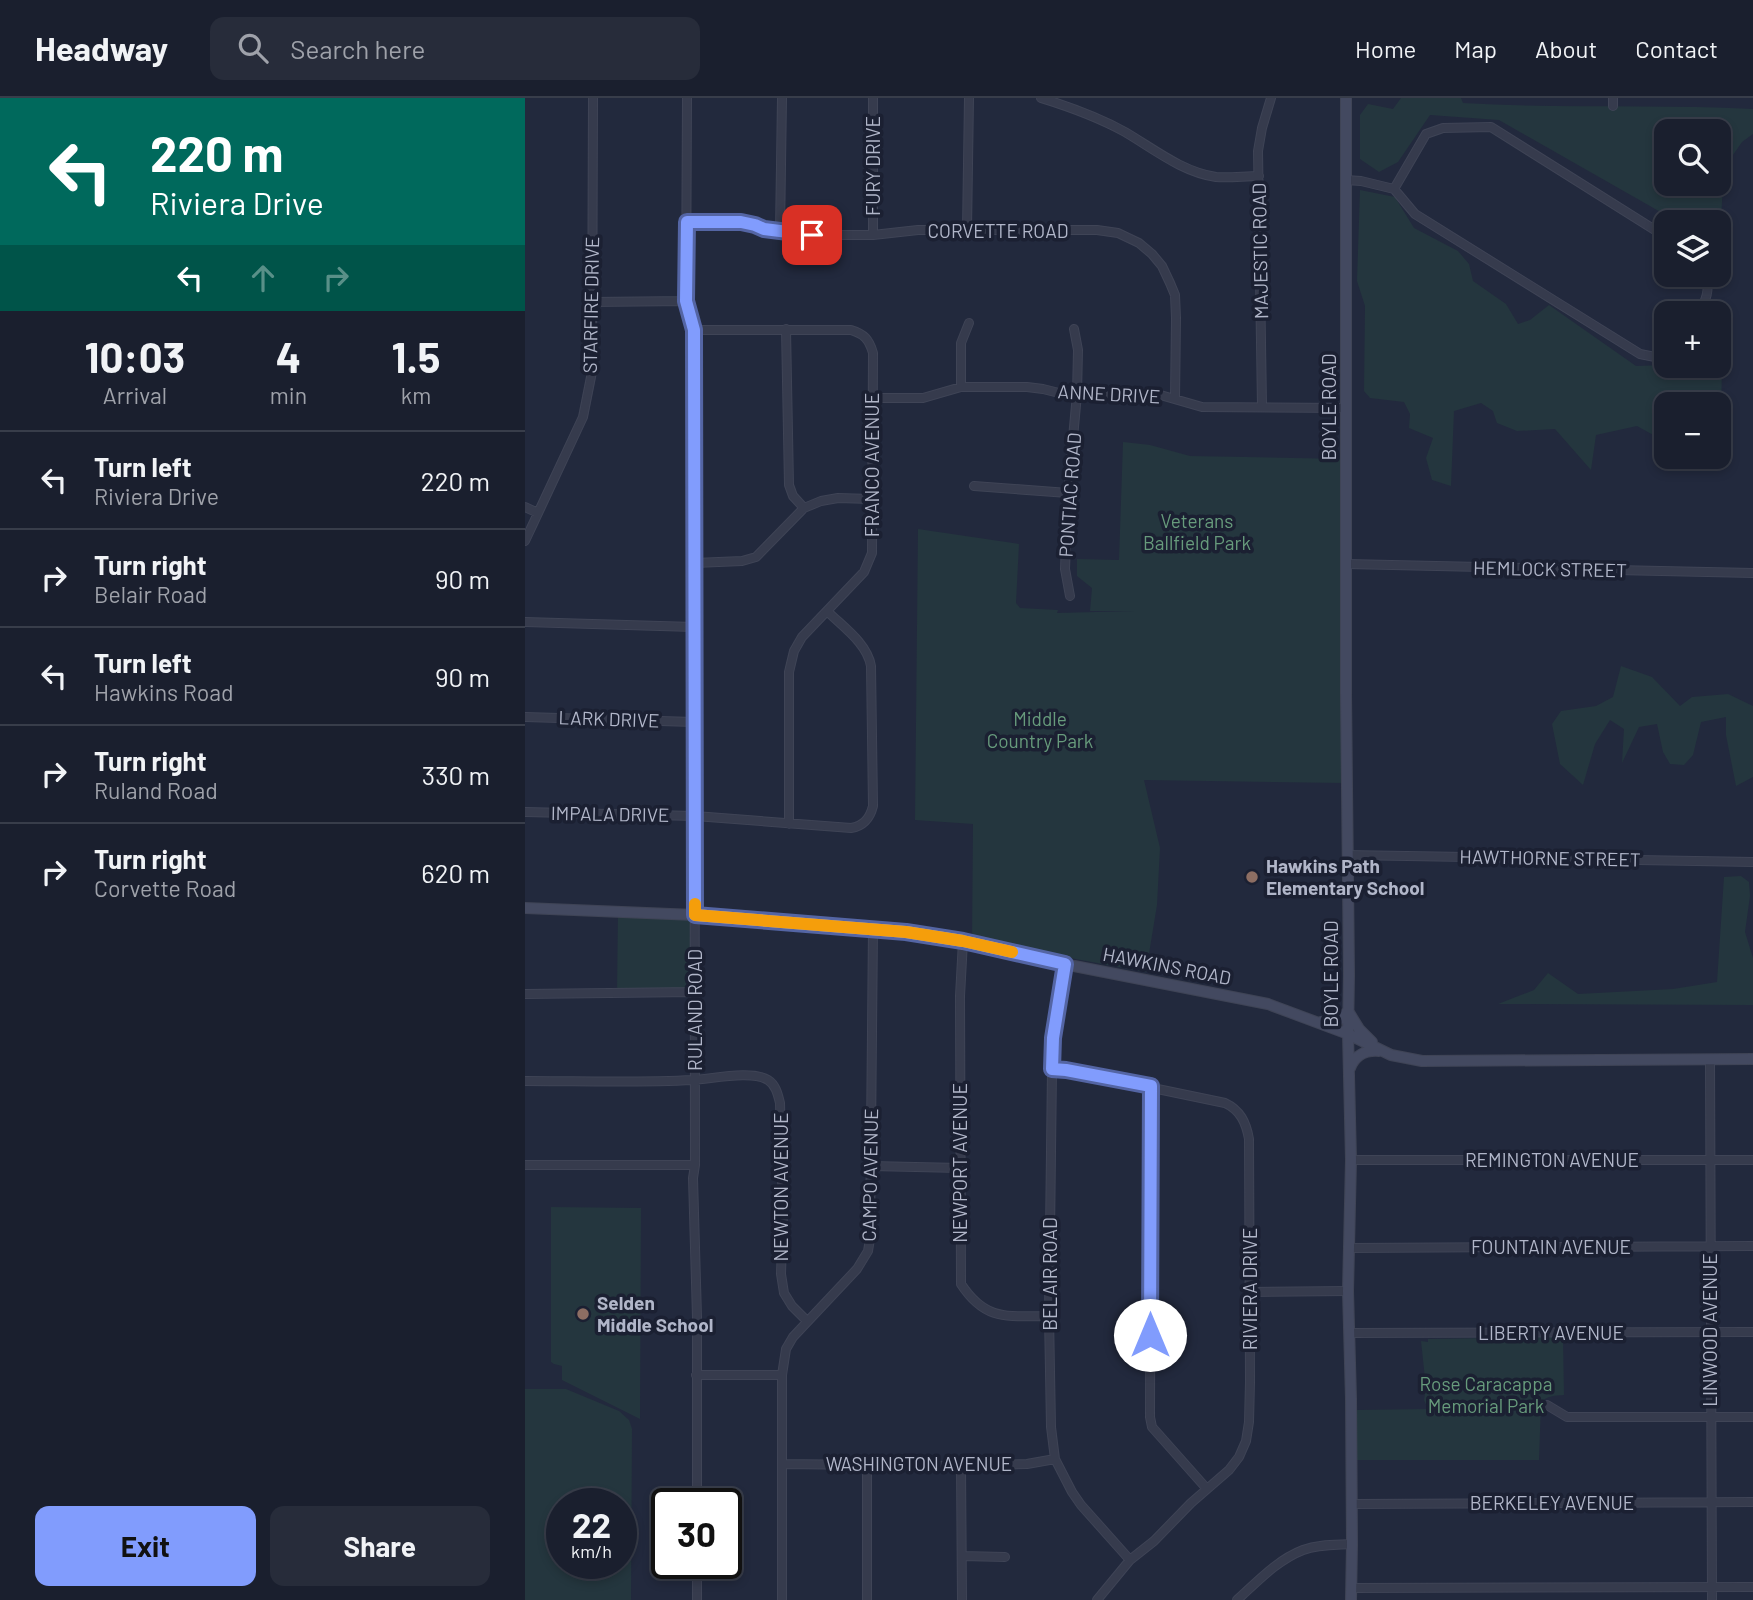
<!DOCTYPE html>
<html lang="en">
<head>
<meta charset="utf-8">
<style>
  body { margin:0; font-family:Barlow,sans-serif; background:#272c3a; color:#f1f3f6; height:100vh; display:flex; flex-direction:column; font-size:26px; white-space:nowrap }
  * { box-sizing:border-box; margin:0 }
  p { font-size:23px; color:#9fa2aa }
  .icon { flex:none; width:38px; height:38px; fill:none; stroke:currentColor; stroke-width:2; stroke-linecap:round; stroke-linejoin:round }
  .map { position:relative; flex:1; overflow:hidden }
  .sheet { display:flex; flex-direction:column; background:#1a1f2e; width:525px }
  .sheet>* { flex:none }
  .hud { background:#00695c; color:#fff; overflow:hidden }
  .controls { position:absolute; left:1129px; top:21px; display:grid; gap:14px }
  .controls a { display:grid; place-items:center; width:77px; height:77px; border-radius:14px; background:#1a1f2e; box-shadow:0 4px 10px #0003,0 0 0 2px #383d4a; font-size:35px }
  .speed { position:absolute; left:21px; top:1390px; display:flex; gap:14px; font-size:35px; font-weight:700; text-align:center }
  .speed>* { display:grid; place-content:center; width:91px; height:91px; border-radius:50%; background:#1a1f2e; box-shadow:0 4px 10px #0003,0 0 0 2px #383d4a; line-height:1 }
  .speed small { font-size:18px; font-weight:400 }
  .speed .limit { border:4px solid #111; border-radius:10px; background:#fff; color:#111 }
  .pin { position:absolute; display:grid; place-items:center; width:60px; height:60px; color:#fff; margin:-30px; border-radius:14px; box-shadow:0 4px 10px #0006 }
  .me { position:absolute; width:77px; margin:-38px; rotate:0deg; stroke-linejoin:round; filter:drop-shadow(0 0 5px #0008) }
  .turn { display:flex; align-items:center; gap:24px; height:147px; padding:0 35px; font-size:32px }
  .turn .icon { width:91px; height:91px; stroke-width:2.5 }
  .turn b { display:block; font-size:49px; line-height:60px }
  .lanes { display:flex; align-items:center; height:66px; padding:0 35px; background:#0003; justify-content:center; gap:35px; direction:ltr }
  .lanes .off { opacity:.35 }
  .eta { display:flex; justify-content:space-evenly; align-items:center; height:119px; text-align:center }
  .eta b { font-size:42px; font-weight:700; line-height:49px }
  .primary-button { display:flex; gap:14px; margin-top:auto; padding:14px 35px }
  .primary-button a { flex:1; height:80px; border-radius:14px; background:#819cfd; color:#111; font-size:28px; font-weight:700; line-height:80px; text-align:center }
  .primary-button a+a { background:#272c3a; color:#f1f3f6 }
  ul { padding:0; list-style:none }
  li { display:flex; align-items:center; gap:21px; height:98px; padding:0 35px; border-top:2px solid #383d4a }
  li div { flex:1 }
  li b { display:block; font-size:26px }
  li em { font-style:normal }
  header { display:flex; align-items:center; gap:42px; box-sizing:border-box; height:98px; padding:0 35px; background:#1a1f2e; border-bottom:2px solid #383d4a }
  header strong { font-size:33px }
  nav { display:flex; gap:38px; margin-inline-start:auto; font-size:24px }
  .search { width:490px; height:63px; background:#272c3a; display:flex; align-items:center; gap:18px; box-sizing:border-box; padding:0 24px; border-radius:14px; color:#9fa2aa; font-size:26px }
  main { display:flex; flex:1; min-height:0 }
  .map>svg:first-child { display:block }
</style>
</head>
<body>
<header>
<strong>Headway</strong>
<div class="search"><svg class="icon" aria-label="search" viewBox="0 0 24 24"><circle cx="10" cy="10" r="6"/><path d="M15 15l6 6"/></svg>Search here</div>
<nav><a>Home</a><a>Map</a><a>About</a><a>Contact</a></nav>
</header>
<main>
<section class="sheet">
<div class="hud">
<div class="turn"><svg class="icon" aria-label="left" viewBox="0 0 24 24"><path d="M17 20v-9H6M10 6l-5 5 5 5"/></svg><div><b>220 m</b>Riviera Drive</div></div>
<div class="lanes"><svg class="icon" aria-label="left" viewBox="0 0 24 24"><path d="M17 20v-9H6M10 6l-5 5 5 5"/></svg><svg class="icon off" aria-label="ahead" viewBox="0 0 24 24"><path d="M12 20V5M6 11l6-6 6 6"/></svg><svg class="icon off" aria-label="right" viewBox="0 0 24 24"><path d="M7 20v-9h11M14 6l5 5-5 5"/></svg></div>
</div>
<div class="eta">
<div><b>10:03</b><p>Arrival</p></div>
<div><b>4</b><p>min</p></div>
<div><b>1.5</b><p>km</p></div>
</div>
<ul>
<li><svg class="icon" aria-label="left" viewBox="0 0 24 24"><path d="M17 20v-9H6M10 6l-5 5 5 5"/></svg><div><b>Turn left</b><p>Riviera Drive</p></div><em>220 m</em></li>
<li><svg class="icon" aria-label="right" viewBox="0 0 24 24"><path d="M7 20v-9h11M14 6l5 5-5 5"/></svg><div><b>Turn right</b><p>Belair Road</p></div><em>90 m</em></li>
<li><svg class="icon" aria-label="left" viewBox="0 0 24 24"><path d="M17 20v-9H6M10 6l-5 5 5 5"/></svg><div><b>Turn left</b><p>Hawkins Road</p></div><em>90 m</em></li>
<li><svg class="icon" aria-label="right" viewBox="0 0 24 24"><path d="M7 20v-9h11M14 6l5 5-5 5"/></svg><div><b>Turn right</b><p>Ruland Road</p></div><em>330 m</em></li>
<li><svg class="icon" aria-label="right" viewBox="0 0 24 24"><path d="M7 20v-9h11M14 6l5 5-5 5"/></svg><div><b>Turn right</b><p>Corvette Road</p></div><em>620 m</em></li>
</ul>
<div class="primary-button"><a>Exit</a><a>Share</a></div>
</section>
<div class="map">
<svg width="1228" height="1502" viewBox="0 0 1228 1502">
  <rect width="100%" height="100%" fill="#22293d"/>
  <path fill="#24363e" fill-rule="evenodd" d="M876 0H936L938 5C1035 11 1131 6 1228 11V36L1217 44 1199 70 1194 154V124H1153L974 22 905 17 873 64 854 74 835 61V17L843 6 868 11ZM1141 33H1194V86H1141Z
    M835 92 870 99 889 130 933 153 944 166 948 183 981 206 993 226 1005 222 1024 207 1111 268 1141 267 1194 268V225L1198 232 1196 312 1200 340 1196 364 1175 359H1194V306H1141V344L1112 328 1071 337 1066 372 1030 331 992 333 972 325 968 313 956 305 929 313 926 388 907 382 901 360 908 340 884 330 885 316 879 304 845 300 839 293 840 208 832 183Z
    M598 344 625 347 665 358 818 361 816 505 820 685 619 682 635 750 632 807 621 874 447 842 448 726 390 722 393 431 494 446 491 505 495 510 533 512 532 515 610 513H565L567 490 552 478V461L594 462Z
    M1096 568 1127 579 1155 608 1167 599 1203 596 1228 608V679L1211 688 1201 637V619L1176 624 1168 657 1159 667 1145 666 1138 654 1132 626 1114 629 1097 665 1099 631 1085 622 1070 646 1058 687 1035 666 1027 626 1036 613 1071 608 1088 599Z
    M1216 778 1224 784 1225 798 1220 834 1228 860V907L973 906 1009 892 1023 875 1053 896 1148 891 1192 884 1199 779Z
    M93 814 170 817 169 894 92 895Z
    M26 1109 116 1110 115 1321 37 1282V1268L29 1266 26 1264Z
    M1038 1239 1039 1297C1030 1298 1022 1297 1016 1305L1014 1362H830L831 1312 903 1311 899 1302 901 1290 896 1243 903 1244V1241Z
    M0 1291H41L94 1313 104 1322 107 1331 106 1502H0ZM37 1405H96V1465H37Z"/>
  <g fill="none" stroke-linecap="round" stroke-linejoin="round">
    <defs>
      <path id="street" d="M162 0 161 203 169 232 170 1067 168 1080 172 1219V1405
        M348 0V137
        M516 0C545 9 573 19 600 34 629 51 657 74 691 79 705 80 720 78 734 78
        M1088 8V0
        M821 82 836 83 869 91 890 116 1115 256 1135 260 1141 254
        M869 91 901 36 918 30 966 29 1141 139
        M162 124H216L230 127 239 131 287 137H348L393 132H572L593 135 614 145 627 156 637 168 645 185 650 197 651 220 650 301
        M442 132 444 0
        M255 134 257 0
        M68 204 161 203
        M1173 215C1182 202 1184 193 1182 177
        M261 231 264 387 268 398 279 410
        M169 232H326C339 236 344 241 348 255L347 455 339 474 277 539 269 553 264 574V726
        M436 289V245L444 225
        M348 300H398L436 289H502L518 291 538 296 579 295 632 296 677 309 821 310
        M737 308 733 53 737 30 746 0
        M449 388 543 395
        M0 409 13 415
        M0 443 58 319 67 274 68 0
        M170 465 217 463 231 459 279 410 296 403 313 400 346 401
        M822 466 1228 475
        M545 498 540 471 543 395 552 296 553 252 549 231
        M0 524 169 529
        M0 619 169 624
        M0 714 170 718 326 730C339 728 345 720 348 708L346 568C342 545 318 529 302 513
        M822 757 1228 764
        M438 843 435 898 436 1186C461 1224 483 1218 524 1218
        M540 866 528 940 527 971 524 1218 526 1329 530 1361 547 1394 556 1407 605 1462
        M0 896 169 894
        M1185 961 1187 1502
        M527 971 541 972 700 1005C715 1012 721 1024 724 1041L725 1284 724 1324 721 1343 714 1359 704 1372 666 1405 629 1443 605 1462 572 1502
        M0 983C56 983 112 985 168 982 187 981 227 972 243 982 251 987 253 997 255 1005L258 1113 256 1176 259 1195 267 1208 282 1223
        M626 988 625 1319 627 1329 682 1391
        M826 1062H1228
        M0 1067H170
        M346 1068 435 1070
        M824 1150 1228 1148
        M725 1194 823 1193
        M824 1235 1228 1234
        M171 1277H257
        M1022 1307 1042 1319H1228
        M257 1366 436 1368 502 1366 530 1361
        M342 1368V1502
        M436 1368 437 1502
        M827 1406 1228 1404
        M437 1458 480 1459
        M172 1465V1502
        M826 1490 1228 1489
        M257 1502V1277L261 1251 268 1239 332 1171 343 1153 345 1141 348 830
        M712 1502C732 1484 752 1462 778 1452 794 1446 811 1447 827 1446"/>
      <path id="secondary" d="M821 0V596L824 877 823 936 826 1062 823 1193 826 1301 827 1446 826 1502
        M0 810 170 817 348 830 438 843 549 868 743 906 823 936 866 957 897 963 1228 961
        M796 924 814 922 823 913 834 931 847 944
        M825 970C830 957 841 952 854 953"/>
    </defs>
    <use href="#street" stroke="#3f4456" stroke-width="10"/>
    <use href="#secondary" stroke="#3f4456" stroke-width="12"/>
    <use href="#street" stroke="#363b4d" stroke-width="8"/>
    <use href="#secondary" stroke="#434960" stroke-width="10"/>
  </g>
  <g fill="none" stroke-linecap="round" stroke-linejoin="round">
    <defs>
      <path id="route" d="M287 137 239 131 230 127 216 124H162L161 203 169 232 170 817 381 834 438 843 540 866 528 940 527 971 541 972 626 988 625 1237"/>
    </defs>
    <use href="#route" stroke="#5465a4" stroke-width="18"/>
    <use href="#route" stroke="#819cfd" stroke-width="12"/>
    <path stroke="#f59e0b" stroke-width="12" d="M170 806V817L381 834 438 843 487 854"/>
  </g>
  <g fill="#8d6e63" stroke="#1b2032" stroke-width="2.5">
    <circle cx="727" cy="779" r="7"/>
    <circle cx="58" cy="1216" r="7"/>
  </g>
  <g text-anchor="middle" stroke-width="7" stroke-linejoin="round" paint-order="stroke">
    <g font-size="19" fill="#b1b6c9" stroke="#1b2032">
      <text transform="translate(348 68) rotate(-90)" y="7">FURY DRIVE</text>
      <text x="473" y="140">CORVETTE ROAD</text>
      <text transform="translate(735 153) rotate(-91)" y="7">MAJESTIC ROAD</text>
      <text transform="translate(66 207) rotate(-89)" y="7">STARFIRE DRIVE</text>
      <text transform="translate(584 296) rotate(3)" y="7">ANNE DRIVE</text>
      <text transform="translate(804 309) rotate(-90)" y="7">BOYLE ROAD</text>
      <text transform="translate(347 367) rotate(-90)" y="7">FRANCO AVENUE</text>
      <text transform="translate(545 397) rotate(-86)" y="7">PONTIAC ROAD</text>
      <text transform="translate(1025 471) rotate(1)" y="7">HEMLOCK STREET</text>
      <text transform="translate(84 621) rotate(2)" y="7">LARK DRIVE</text>
      <text transform="translate(85 716) rotate(1)" y="7">IMPALA DRIVE</text>
      <text transform="translate(1025 760) rotate(1)" y="7">HAWTHORNE STREET</text>
      <text transform="translate(642 868) rotate(11)" y="7">HAWKINS ROAD</text>
      <text transform="translate(806 876) rotate(-90)" y="7">BOYLE ROAD</text>
      <text transform="translate(170 912) rotate(-90)" y="7">RULAND ROAD</text>
      <text x="1027" y="1069">REMINGTON AVENUE</text>
      <text transform="translate(435 1065) rotate(-90)" y="7">NEWPORT AVENUE</text>
      <text transform="translate(345 1077) rotate(-89)" y="7">CAMPO AVENUE</text>
      <text transform="translate(256 1089) rotate(-90)" y="7">NEWTON AVENUE</text>
      <text x="1026" y="1156">FOUNTAIN AVENUE</text>
      <text transform="translate(525 1176) rotate(-90)" y="7">BELAIR ROAD</text>
      <text transform="translate(725 1191) rotate(-90)" y="7">RIVIERA DRIVE</text>
      <text transform="translate(1185 1232) rotate(-90)" y="7">LINWOOD AVENUE</text>
      <text x="1026" y="1242">LIBERTY AVENUE</text>
      <text x="394" y="1373">WASHINGTON AVENUE</text>
      <text x="1027" y="1412">BERKELEY AVENUE</text>
    </g>
    <g font-size="19" fill="#679b7c" stroke="#1b2032">
      <text x="672" y="430">Veterans<tspan x="672" dy="22">Ballfield Park</tspan></text>
      <text x="515" y="628">Middle<tspan x="515" dy="22">Country Park</tspan></text>
      <text x="961" y="1293">Rose Caracappa<tspan x="961" dy="22">Memorial Park</tspan></text>
    </g>
    <g font-size="19" font-weight="bold" fill="#b1b6c9" stroke="#1b2032" text-anchor="start">
      <text x="741" y="775">Hawkins Path<tspan x="741" dy="22">Elementary School</tspan></text>
      <text x="72" y="1212">Selden<tspan x="72" dy="22">Middle School</tspan></text>
    </g>
  </g>
</svg>
<div class="controls">
<a><svg class="icon" aria-label="search" viewBox="0 0 24 24"><circle cx="10" cy="10" r="6"/><path d="M15 15l6 6"/></svg></a>
<a><svg class="icon" aria-label="layers" viewBox="0 0 24 24"><path d="M12 4l9 5-9 5-9-5zM3 14l9 5 9-5"/></svg></a>
<a>+</a>
<a>−</a>
</div>
<div class="speed"><div>22<small>km/h</small></div><div class="limit">30</div></div>
<div class="pin" style="left:287px;top:137px;background:#d93025"><svg class="icon" aria-label="arrive" viewBox="0 0 24 24"><path d="M6 21V4h12l-3 4 3 4H6"/></svg></div>
<svg class="me" style="left:625px;top:1237px" viewBox="-20 -20 40 40"><circle r="19" fill="#fff"/><path d="M0-13L10 11 0 6-10 11z" fill="#819cfd"/></svg>
</div>
</main>
</body>
</html>
